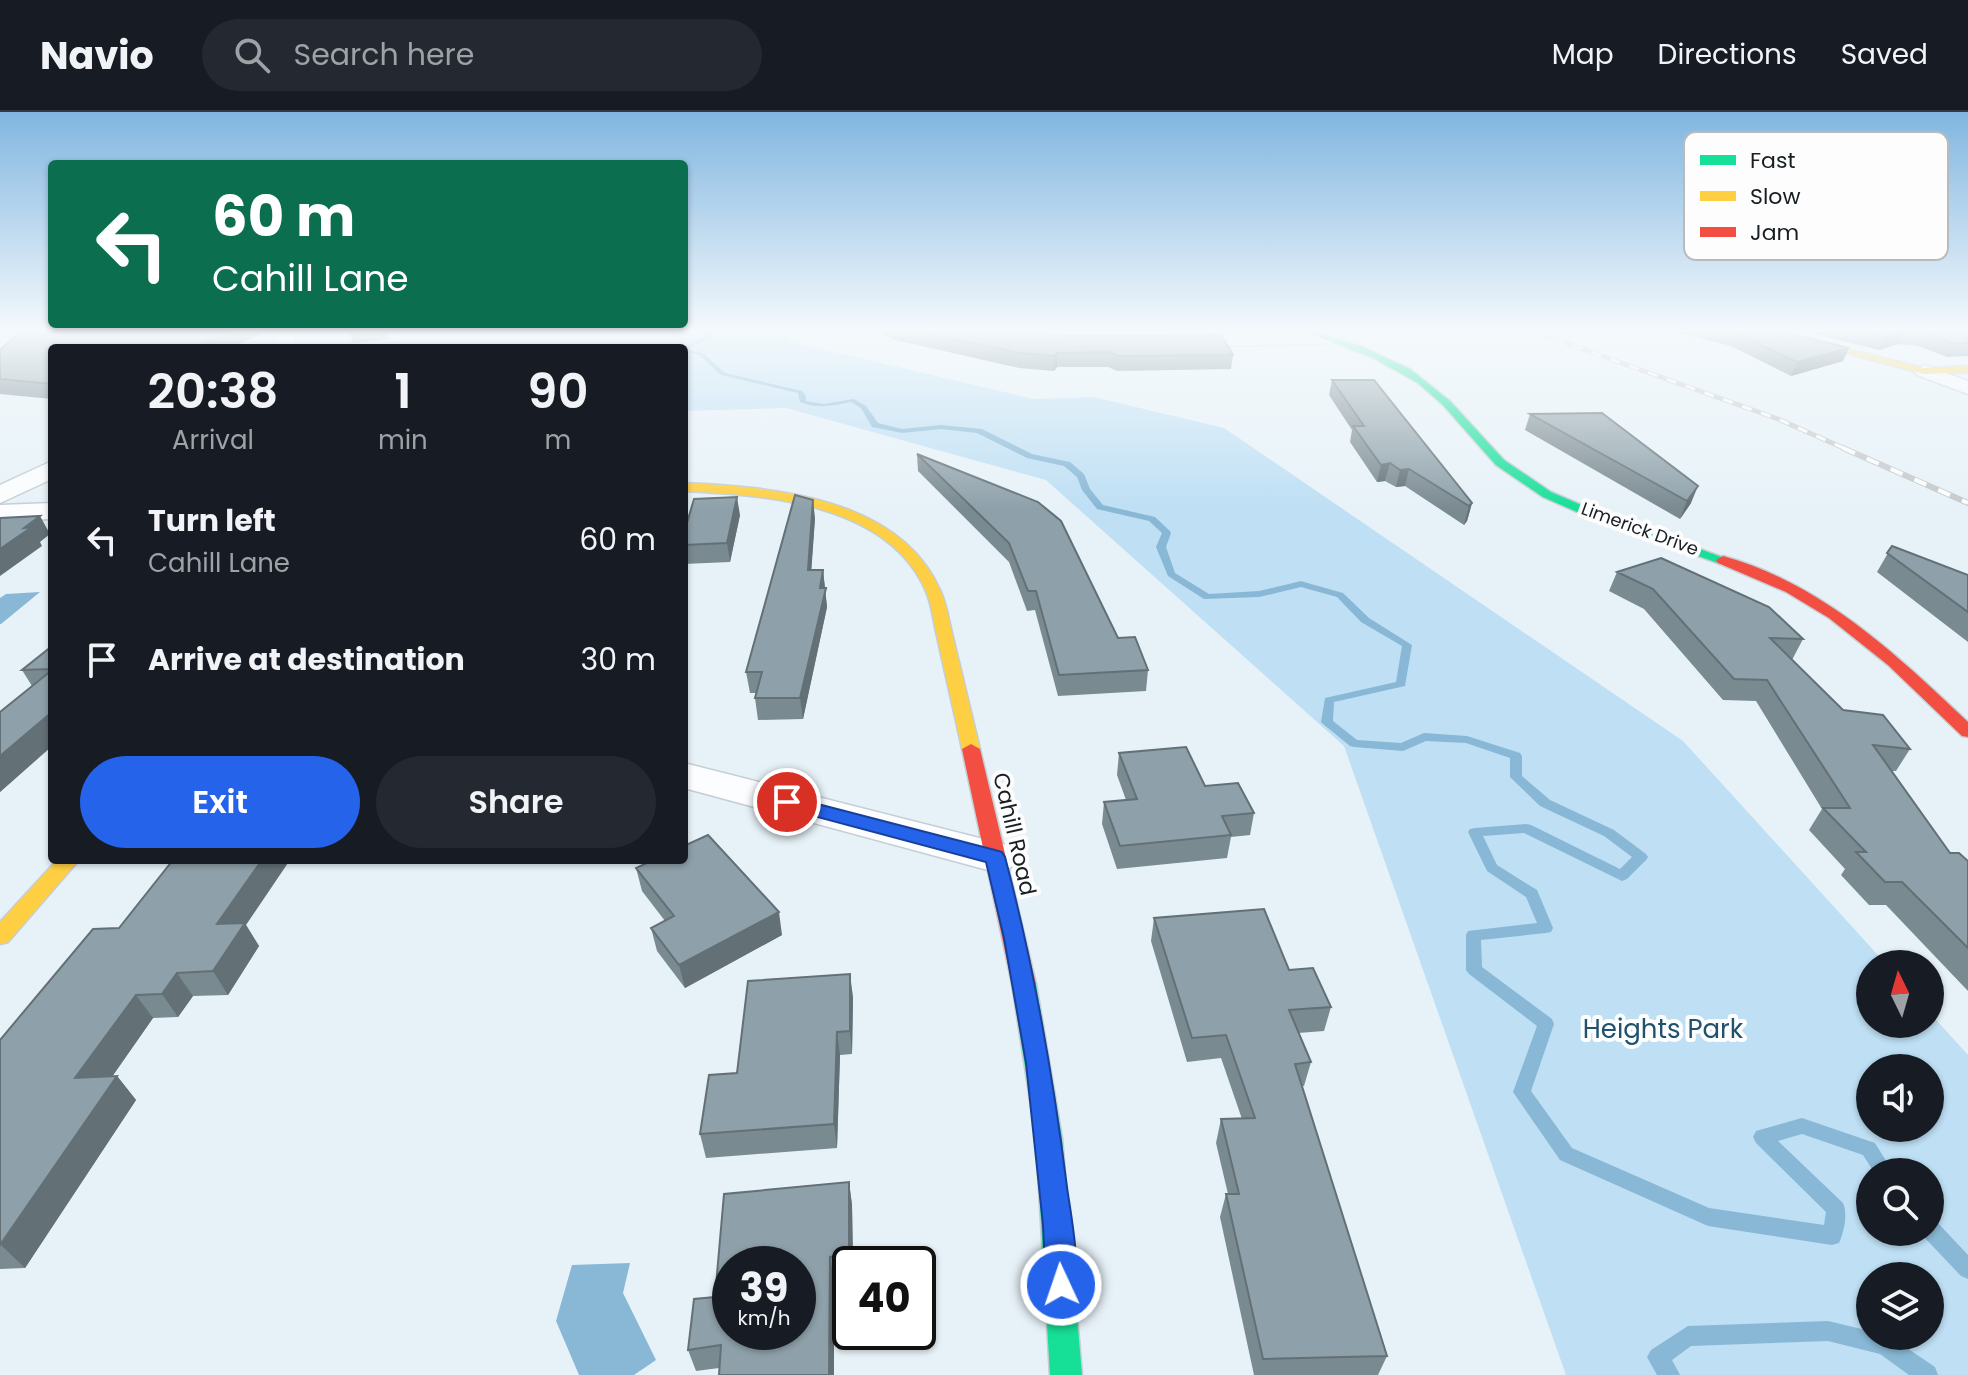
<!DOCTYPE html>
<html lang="en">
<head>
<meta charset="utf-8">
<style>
  body { margin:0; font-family:Poppins,sans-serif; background:#242831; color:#f1f3f6; height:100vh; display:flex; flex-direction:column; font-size:30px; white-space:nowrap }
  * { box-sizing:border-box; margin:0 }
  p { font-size:26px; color:#9ea1a6 }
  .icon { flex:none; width:44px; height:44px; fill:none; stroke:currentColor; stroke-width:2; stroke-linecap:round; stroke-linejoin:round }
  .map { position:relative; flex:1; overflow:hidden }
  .drawer { position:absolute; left:48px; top:232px; width:640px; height:520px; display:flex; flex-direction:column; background:#171b24; border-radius:8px; box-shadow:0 2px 6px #0004 }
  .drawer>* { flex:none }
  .top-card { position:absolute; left:48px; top:48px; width:640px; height:168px; border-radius:8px; box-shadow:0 2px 6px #0004; background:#0b6e4f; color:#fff; overflow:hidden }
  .needle { width:52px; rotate:355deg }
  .tools { position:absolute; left:1856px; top:838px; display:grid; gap:16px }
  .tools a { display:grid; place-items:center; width:88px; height:88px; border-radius:50%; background:#171b24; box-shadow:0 2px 6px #0004; font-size:40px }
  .speed { position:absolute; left:712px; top:1134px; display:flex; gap:16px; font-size:40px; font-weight:700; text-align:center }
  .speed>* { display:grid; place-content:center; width:104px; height:104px; border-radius:50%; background:#171b24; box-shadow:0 2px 6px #0004; line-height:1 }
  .speed small { font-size:20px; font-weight:400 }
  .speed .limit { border:4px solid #111; border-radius:12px; background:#fff; color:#111 }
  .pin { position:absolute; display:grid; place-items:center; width:68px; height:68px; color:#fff; margin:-34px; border:4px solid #fff; border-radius:50%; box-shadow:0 2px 8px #0007 }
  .me { position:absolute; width:88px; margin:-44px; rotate:357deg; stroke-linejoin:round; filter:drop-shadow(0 0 6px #0008) }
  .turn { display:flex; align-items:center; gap:28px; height:168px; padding:0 32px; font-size:36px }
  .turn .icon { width:104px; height:104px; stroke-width:2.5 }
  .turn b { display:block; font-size:56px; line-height:68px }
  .eta { display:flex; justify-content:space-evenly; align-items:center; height:136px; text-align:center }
  .eta b { font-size:48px; font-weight:600; line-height:56px }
  .action { display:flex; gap:16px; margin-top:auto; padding:16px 32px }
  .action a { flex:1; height:92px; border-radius:48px; background:#2563eb; color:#fff; font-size:32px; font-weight:600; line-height:92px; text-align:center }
  .action a+a { background:#242831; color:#f1f3f6 }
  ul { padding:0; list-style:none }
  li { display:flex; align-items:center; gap:24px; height:120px; padding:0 32px }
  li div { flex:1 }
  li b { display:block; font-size:30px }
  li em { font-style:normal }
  header { display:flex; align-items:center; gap:48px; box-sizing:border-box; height:112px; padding:0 40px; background:#171b24; border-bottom:2px solid #363941 }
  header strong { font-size:38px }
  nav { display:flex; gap:44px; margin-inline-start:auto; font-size:28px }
  .search { width:560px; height:72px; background:#242831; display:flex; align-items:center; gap:20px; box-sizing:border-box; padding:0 28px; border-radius:44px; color:#9ea1a6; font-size:30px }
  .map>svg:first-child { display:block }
</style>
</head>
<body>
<header>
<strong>Navio</strong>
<div class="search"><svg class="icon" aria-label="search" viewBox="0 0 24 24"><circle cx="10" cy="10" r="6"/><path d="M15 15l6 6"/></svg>Search here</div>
<nav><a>Map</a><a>Directions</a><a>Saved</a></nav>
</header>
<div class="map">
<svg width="1968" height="1263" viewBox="0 0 1968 1263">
  <rect width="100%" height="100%" fill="#e7f2f8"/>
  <path fill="#bedff4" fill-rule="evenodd" d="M452 220H783L791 230 1034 287 1094 285 1224 316 1683 629 1886 852H1870V912H1930V901L1968 943V1263H1566L1344 634 1046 368 786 296 684 299V236H352ZM1870 956H1930V1016H1870ZM1870 1060H1930V1120H1870ZM1870 1164H1930V1224H1870Z"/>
  <path fill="#88b8d5" d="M40 480 1 512H0V486L6 482Z
    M630 1151 623 1181 656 1248 634 1263H579L556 1209 572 1153Z"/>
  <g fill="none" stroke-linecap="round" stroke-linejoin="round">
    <path fill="#88b8d5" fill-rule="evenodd" d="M703 220H709L714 224 689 236 690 238 703 241 725 261 802 279 806 284V289L824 292 854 287 866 294 878 311 902 317 941 313 982 317 1032 342 1070 350 1084 362 1090 377 1103 393 1155 405 1170 419 1171 421 1166 435 1175 461 1209 482 1259 479 1301 469 1304 470 1343 481 1369 506 1412 533 1405 574 1334 590 1333 609 1357 628 1401 631 1424 621 1467 624 1520 641 1522 644V664L1550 688 1614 718 1646 742 1648 745 1646 748 1627 767 1622 769 1524 721 1483 724 1497 753 1537 778 1553 816 1551 820 1546 821 1481 828 1482 855 1552 907 1554 912 1531 979 1572 1036 1709 1096 1824 1113 1826 1100 1756 1031 1753 1025 1756 1019 1802 1006 1875 1031 1893 1060H1874L1863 1043 1802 1022 1778 1029 1843 1091C1848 1102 1844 1120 1839 1131L1832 1133 1708 1114 1560 1048 1513 980 1537 914 1469 862 1466 858V823L1468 819 1537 811 1526 785 1487 759 1468 720 1470 717 1475 716 1526 712 1531 713 1620 757 1632 745 1604 724 1540 694 1510 665V646L1466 631 1426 629 1403 639 1354 635 1350 634 1323 612 1321 610 1325 586 1396 570 1402 534 1361 510 1337 485 1301 475 1259 485 1204 487 1168 464 1156 435 1162 421 1149 409 1097 397 1082 378 1077 365 1064 354 1027 346 977 321 941 317 902 321 872 315 861 296 851 290C832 294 817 297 800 290L798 281 721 263 699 243 686 240 683 235 707 224Z
      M1930 1108 1937 1110 1968 1143V1167L1961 1164 1923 1124 1922 1120H1930Z
      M1828 1209 1870 1219V1224L1892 1226 1935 1255 1938 1263H1909L1880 1242 1828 1229 1691 1234 1672 1248 1680 1263H1657L1647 1245 1651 1238 1688 1214Z"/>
    <defs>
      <path id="street" d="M276 220H294L295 231 291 236H270L275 230Z
        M1333 221 1343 227 1340 231 1172 235 1162 229 1172 223Z
        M1924 253 1968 269V282L1917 263 1914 259Z
        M52 349V367L0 391V373Z
        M52 391V407L0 409V393Z
        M684 651 995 730 1010 734 1017 745 1010 756 995 760 684 676Z"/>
      <path id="fast" d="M1306 220H1318L1363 235 1410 257 1450 289 1504 348 1551 380 1600 401 1730 448 1723 452 1718 451 1591 406 1543 385 1496 353 1443 293 1418 271 1373 246Z
        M1024 863 1032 866 1036 872 1062 1026 1082 1263H1050L1036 1026 1012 872 1016 866Z"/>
      <path id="slow" d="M1766 220H1780L1924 256 1968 254V260L1924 262Z
        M684 371C772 375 899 385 940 478 947 492 949 510 953 525 962 562 971 600 980 637L977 641H965L962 637C954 599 945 562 937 524 933 509 932 491 925 477 886 391 766 383 684 379Z
        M57 748H79L8 830 0 832V810Z"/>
      <path id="jam" d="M1723 444C1821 471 1896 542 1968 610V625L1962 624 1888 553 1829 506 1786 480 1718 451 1716 448Z
        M971 632 980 637 1036 872 1032 878 1024 881 1016 878 1012 872 962 637Z"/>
    </defs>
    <use href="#street" stroke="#c5ced3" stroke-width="3"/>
    <use href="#fast" stroke="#c5ced3" stroke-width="3"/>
    <use href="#slow" stroke="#c5ced3" stroke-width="3"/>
    <use href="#jam" stroke="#c5ced3" stroke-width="3"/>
    <use href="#street" fill="#fbfdfe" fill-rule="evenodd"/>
    <use href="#fast" fill="#16e098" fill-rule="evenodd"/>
    <use href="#slow" fill="#ffcf43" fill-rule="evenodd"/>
    <use href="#jam" fill="#f24e42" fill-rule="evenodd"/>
    <defs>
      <path id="rail-far1" d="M1535 220 1778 307 1848 338"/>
      <path id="rail" d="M1843 336 1968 391"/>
    </defs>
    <use href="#rail-far1" stroke="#c6c9cb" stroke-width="5"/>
    <use href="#rail" stroke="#c6c9cb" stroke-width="6"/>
    <use href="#rail-far1" stroke="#fdfdfd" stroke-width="3" stroke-dasharray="10" stroke-linecap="butt"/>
    <use href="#rail" stroke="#fdfdfd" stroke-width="4" stroke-dasharray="13" stroke-linecap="butt"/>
  </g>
  <path fill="#7a8a91" d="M19 220H265L230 236H52V287L0 282V238Z
    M880 220H1037L1233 243 1231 257 1117 259 1108 255H1057L1054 259 1019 256 895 228Z
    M1677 220H1784L1843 249 1791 264 1731 234Z
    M1807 220H1968V244L1947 245 1918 234 1898 232 1879 238Z
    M1332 268 1472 391 1467 409 1464 413 1405 374 1396 375 1385 369 1377 370 1350 330 1352 318 1329 283Z
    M1530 302 1691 391 1680 407 1525 318Z
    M917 342 1118 526 1148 558 1146 579 1058 584 1035 498 1027 499 1009 450 918 359Z
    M740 403 730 450 684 452V421Z
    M815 406 811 458H823L827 495 803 607 758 608 755 586 756 581H750L746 560Z
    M1892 434 1968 463V530L1877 460Z
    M1617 460 1803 527 1792 548 1843 598 1910 637 1896 659H1891L1950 741 1968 749V879L1886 793H1869L1841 763 1845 757 1809 718 1822 697 1756 589 1723 588 1644 497 1609 479Z
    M52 534V634L0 680V600L32 574 22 558Z
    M1119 641 1205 674 1254 701 1250 723 1231 725 1227 746 1117 757 1102 712 1104 690 1126 688 1117 663Z
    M636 756 782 823 685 876 657 839 651 816 665 809 642 779Z
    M1154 806 1289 858 1331 895 1324 919 1298 921 1311 950 1304 974H1302L1387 1244 1378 1263H1254L1220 1105 1226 1082H1228L1216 1031 1221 1007H1242L1221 946 1187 950 1151 829Z
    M246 813 259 834 228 883 193 884 178 905 153 906 112 965 117 964 136 988 25 1156 0 1157V928Z
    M853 885 852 942 840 943 837 1036 706 1046 700 1022 737 961Z
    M849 1070 852 1093 853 1152H850V1166L834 1168V1263H719V1256L696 1259 688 1238Z"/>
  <path fill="#637076" d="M229 220H265L230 236H193Z
    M349 220H387L389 227 353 231Z
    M1904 220 1898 232 1879 238 1885 225Z
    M1849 236 1843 249 1791 264 1797 250Z
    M1057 241V255L1054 259 1055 244Z
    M1390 351 1385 369 1377 370 1381 353Z
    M1409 357 1405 374 1396 375 1400 358Z
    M1698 374 1691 391 1680 407 1687 389Z
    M737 385 740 403 730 450 727 431Z
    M813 388 815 406 810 478 808 458Z
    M1472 391 1467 409 1464 413 1469 394Z
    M40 404 50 422 40 430 42 434 0 464V437Z
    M823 458 827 495 803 607 800 586Z
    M52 600V634L0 680V644Z
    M262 748H290L246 813 259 834 228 883 213 859 217 812Z
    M779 800 782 823 685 876 679 853Z
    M177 861 193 884 178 905 162 882Z
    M850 862 853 885 852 942 850 919Z
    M136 883 153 906 94 990 75 966Z
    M837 920 840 943 837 1036 834 1012Z
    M117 964 136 988 25 1156 1 1133Z
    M849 1070 852 1093 853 1152H851L849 1143Z
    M830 1145 834 1168V1263H829Z"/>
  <path fill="#8ea0a9" stroke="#637076" stroke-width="2" fill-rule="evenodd" d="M19 220H229L193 236H52V272L0 267V238Z
    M922 220H1037L1072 224 1221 223 1233 243 1118 244 1109 240 1057 241 1055 244 1020 241Z
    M1729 220H1784L1849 236 1797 250 1737 222Z
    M1863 220H1904L1885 225Z
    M1906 220H1968V231L1954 232 1925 221Z
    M1332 268H1374L1472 391 1469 394 1409 357 1400 358 1390 351 1381 353 1353 314H1364Z
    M1602 301 1698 374 1687 389 1530 302Z
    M917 342 1038 390 1061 409 1118 526 1135 525 1148 558 1059 563 1036 479H1028L1009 431Z
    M795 383 813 388 808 458H823L820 476H826L800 586H755L762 560H746Z
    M737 385 727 431 684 433V421L694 387Z
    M40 404 24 416 32 415 0 437V406Z
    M1892 434 1968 463V500L1887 441Z
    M1661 446 1769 495 1803 527 1770 526 1843 598 1883 603 1910 637 1873 633 1950 741H1959L1968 749V836L1902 770H1885L1856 740H1866L1823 696H1850L1767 568 1734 567 1653 477 1617 460Z
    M52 534V557L22 558Z
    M52 558V600L0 644V600Z
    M1186 635 1205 674 1238 671 1254 701 1222 704 1231 723 1120 734 1104 690 1137 687 1119 641Z
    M708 723 779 800 679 853 651 816 674 804 636 756 653 748H684V734Z
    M173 748H262L217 812 245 811 213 859 177 861 162 882 136 883 75 966 117 964 0 1133V928L93 817 119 816Z
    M1264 797 1289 858 1313 856 1331 895 1289 898 1311 950 1295 952 1387 1244 1263 1247 1226 1082H1239L1221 1007 1255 1006 1226 923 1192 926 1154 806Z
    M850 862V919L837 920 834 1012 700 1022 709 963 737 961 748 869Z
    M849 1070V1143L830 1145 829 1263H719L721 1233 688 1238 694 1187 715 1185 724 1082ZM730 1152H798V1220H730Z"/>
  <linearGradient id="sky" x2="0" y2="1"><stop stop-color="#81b6e0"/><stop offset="0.55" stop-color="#f4f9fc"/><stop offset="1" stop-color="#f4f9fc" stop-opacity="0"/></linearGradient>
  <rect width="1968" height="397" fill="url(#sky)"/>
  <path fill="#2563eb" stroke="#184099" stroke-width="2" d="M787 684 995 738 1002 740 1005 745C1034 854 1053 963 1067 1075 1071 1104 1082 1157 1072 1184L1061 1188 1050 1184 1046 1173 1043 1113 1026 951 1004 826 986 750 780 695 777 690 780 686Z"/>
  <g text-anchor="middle" stroke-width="8" stroke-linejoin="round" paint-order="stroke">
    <g font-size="18" fill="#181f23" stroke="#fdfdfd">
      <text transform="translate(1640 417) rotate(20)" y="6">Limerick Drive</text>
    </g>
    <g font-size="22" fill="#181f23" stroke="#fdfdfd">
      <text transform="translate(1015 722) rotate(77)" y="8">Cahill Road</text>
    </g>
    <g font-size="26" fill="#20516d" stroke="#fdfdfd">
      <text x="1663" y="926">Heights Park</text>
    </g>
  </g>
  <rect x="1684" y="20" width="264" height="128" rx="12" fill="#fdfdfd" stroke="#b8babc" stroke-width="2"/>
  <rect x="1700" y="43" width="36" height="10" fill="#16e098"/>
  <rect x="1700" y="79" width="36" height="10" fill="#ffcf43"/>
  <rect x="1700" y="115" width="36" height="10" fill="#f24e42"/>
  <g font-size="22" fill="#181f23">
    <text x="1750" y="56">Fast</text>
    <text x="1750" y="92">Slow</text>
    <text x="1750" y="128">Jam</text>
  </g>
</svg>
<div class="tools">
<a><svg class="needle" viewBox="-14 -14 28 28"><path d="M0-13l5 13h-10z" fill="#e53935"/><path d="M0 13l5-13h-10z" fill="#9ea1a6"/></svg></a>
<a><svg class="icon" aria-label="sound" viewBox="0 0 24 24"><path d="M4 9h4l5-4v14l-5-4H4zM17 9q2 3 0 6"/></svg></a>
<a><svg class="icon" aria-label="search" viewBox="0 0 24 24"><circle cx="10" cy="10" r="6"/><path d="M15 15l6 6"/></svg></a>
<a><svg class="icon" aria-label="layers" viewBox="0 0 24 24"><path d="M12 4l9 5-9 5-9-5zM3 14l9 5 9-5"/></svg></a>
</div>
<div class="speed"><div>39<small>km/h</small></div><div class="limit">40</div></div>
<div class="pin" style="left:787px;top:690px;background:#d93025"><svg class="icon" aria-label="arrive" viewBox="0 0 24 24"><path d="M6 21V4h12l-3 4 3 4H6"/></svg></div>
<svg class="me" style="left:1061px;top:1173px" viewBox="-20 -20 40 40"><circle r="17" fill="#2563eb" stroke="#fff" stroke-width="3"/><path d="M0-11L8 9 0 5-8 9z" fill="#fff"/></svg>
<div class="top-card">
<div class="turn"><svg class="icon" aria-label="left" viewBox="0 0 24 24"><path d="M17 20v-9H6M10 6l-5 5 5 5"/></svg><div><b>60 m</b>Cahill Lane</div></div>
</div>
<section class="drawer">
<div class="eta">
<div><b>20:38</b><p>Arrival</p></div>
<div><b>1</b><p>min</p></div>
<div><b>90</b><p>m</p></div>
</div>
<ul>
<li><svg class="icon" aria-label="left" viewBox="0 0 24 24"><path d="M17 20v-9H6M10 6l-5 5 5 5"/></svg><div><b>Turn left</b><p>Cahill Lane</p></div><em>60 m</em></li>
<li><svg class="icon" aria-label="arrive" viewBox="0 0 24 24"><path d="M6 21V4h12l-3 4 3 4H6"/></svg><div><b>Arrive at destination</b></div><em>30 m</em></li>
</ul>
<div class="action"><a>Exit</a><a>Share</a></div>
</section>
</div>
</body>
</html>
